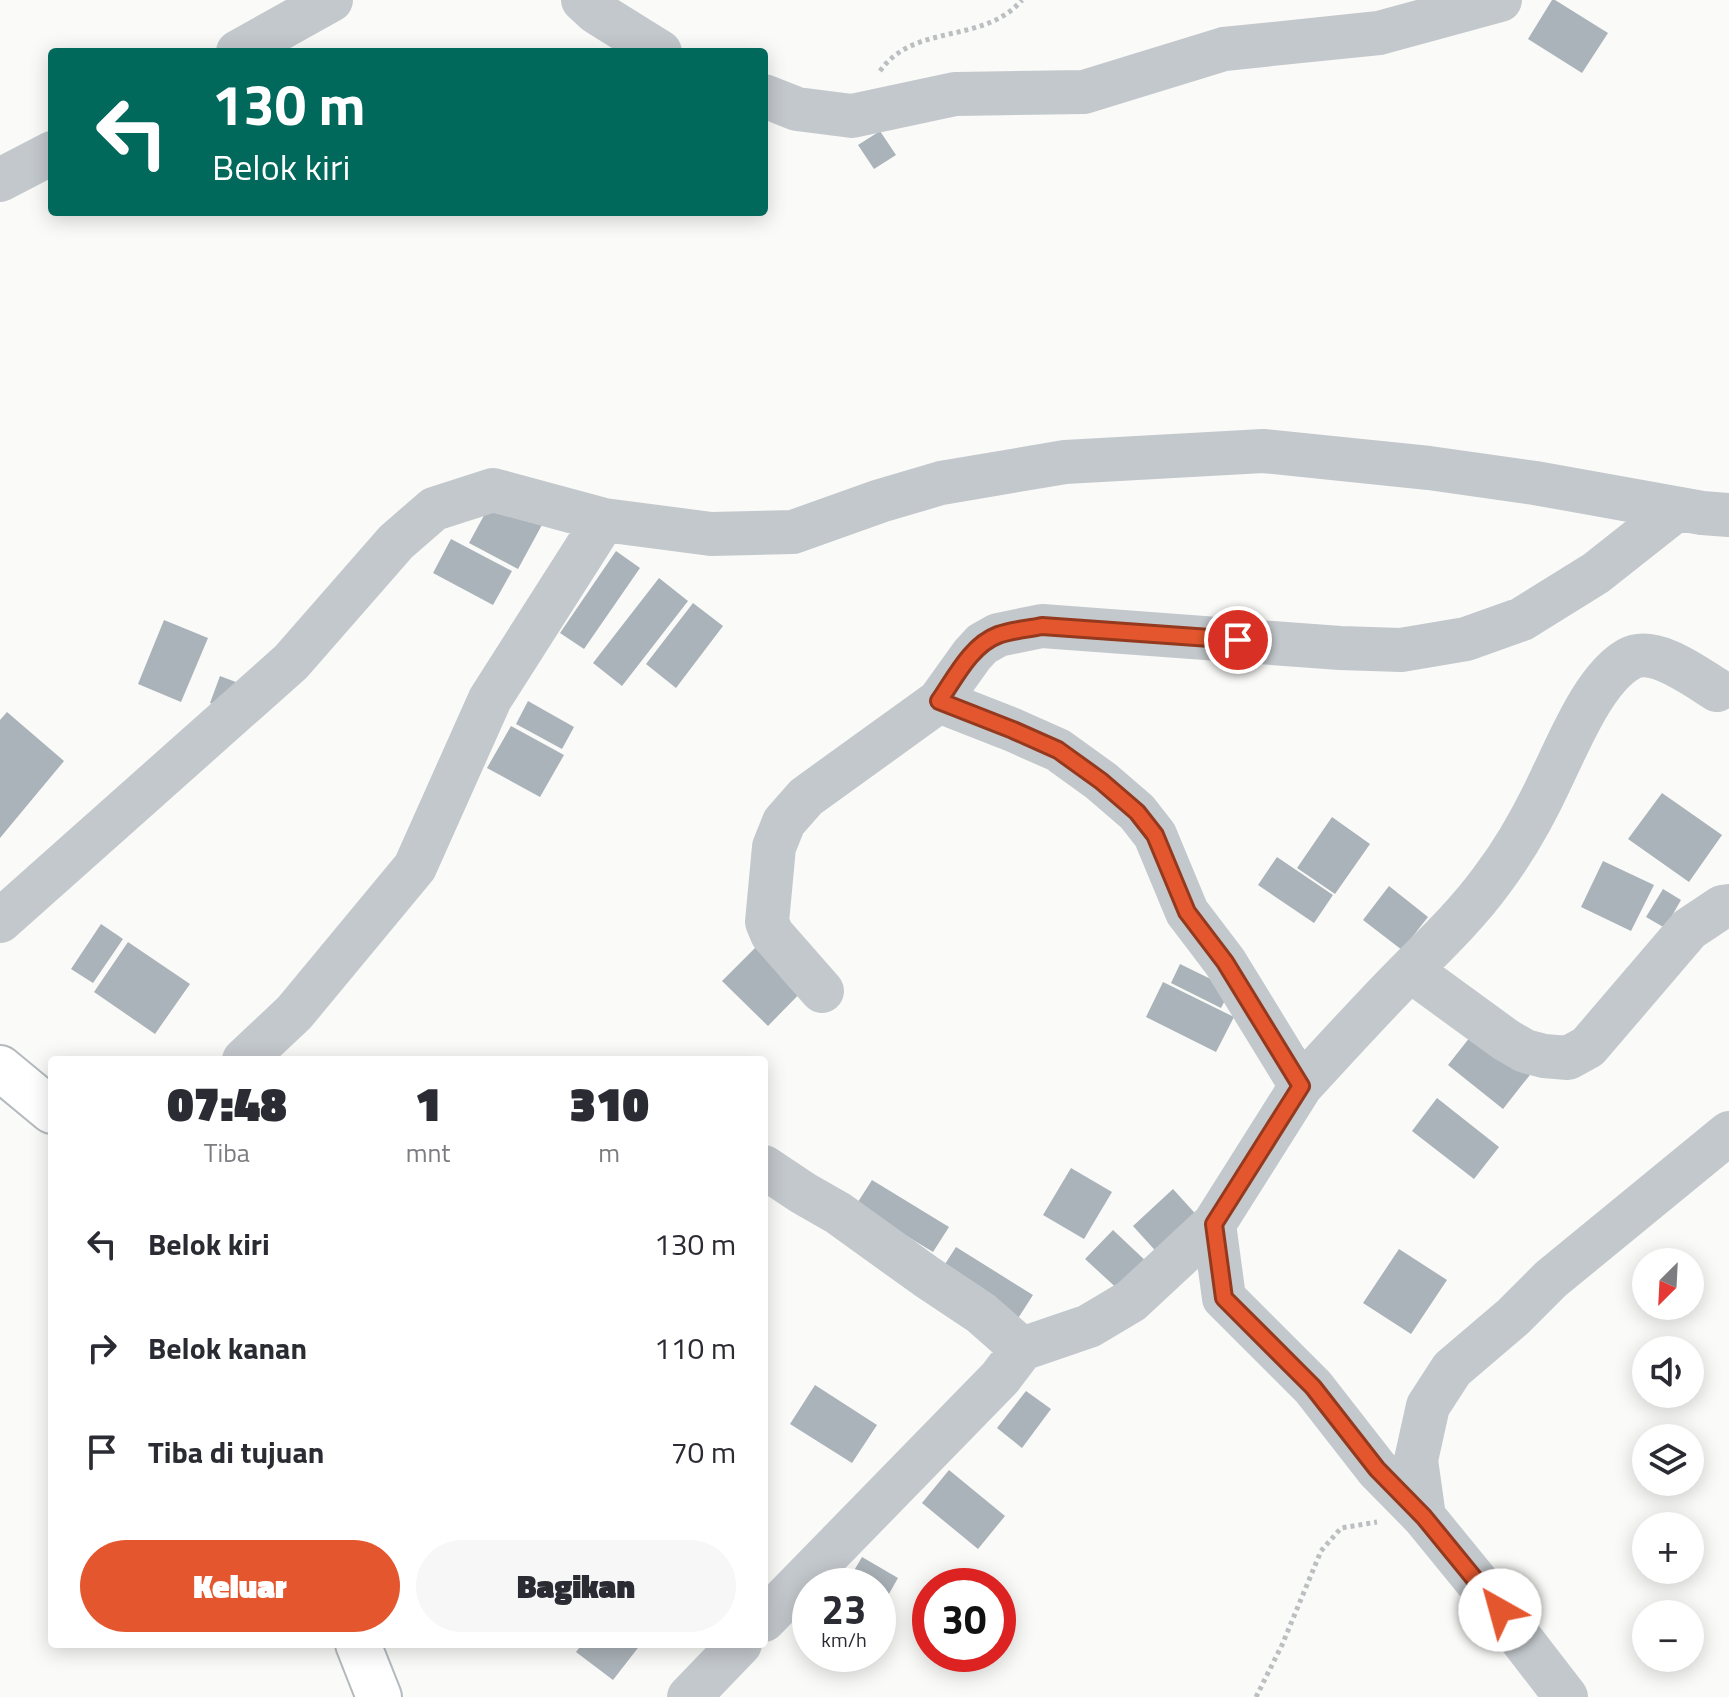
<!DOCTYPE html>
<html lang="id">
<head>
<meta charset="utf-8">
<style>
  body { margin:0; font-family:"Titillium Web",sans-serif; background:#f7f7f7; color:#2b2b33; height:100vh; display:flex; flex-direction:column; font-size:30px; white-space:nowrap }
  * { box-sizing:border-box; margin:0 }
  p { font-size:26px; color:#7c7c81 }
  .icon { flex:none; width:44px; height:44px; fill:none; stroke:currentColor; stroke-width:2; stroke-linecap:round; stroke-linejoin:round }
  .map { position:relative; flex:1; overflow:hidden }
  .drawer { position:absolute; left:48px; top:1056px; width:720px; height:592px; display:flex; flex-direction:column; background:#fff; border-radius:8px; box-shadow:0 4px 20px #0003 }
  .drawer>* { flex:none }
  .guide { position:absolute; left:48px; top:48px; width:720px; height:168px; border-radius:8px; box-shadow:0 4px 20px #0003; background:#00695c; color:#fff; overflow:hidden }
  .needle { width:52px; rotate:204deg }
  .controls { position:absolute; left:1632px; top:1248px; display:grid; gap:16px }
  .controls a { display:grid; place-items:center; width:72px; height:72px; border-radius:50%; background:#fff; box-shadow:0 4px 20px #0003; font-size:40px }
  .speed { position:absolute; left:792px; top:1568px; display:flex; gap:16px; font-size:40px; font-weight:700; text-align:center }
  .speed>* { display:grid; place-content:center; width:104px; height:104px; border-radius:50%; background:#fff; box-shadow:0 4px 20px #0003; line-height:1 }
  .speed small { font-size:20px; font-weight:400 }
  .speed .limit { border:12px solid #d22; background:#fff; color:#111 }
  .pin { position:absolute; display:grid; place-items:center; width:68px; height:68px; color:#fff; margin:-34px; border:4px solid #fff; border-radius:50%; box-shadow:0 2px 8px #0007 }
  .me { position:absolute; width:88px; margin:-44px; rotate:322deg; stroke-linejoin:round; filter:drop-shadow(0 0 6px #0008) }
  .turn { display:flex; align-items:center; gap:28px; height:168px; padding:0 32px; font-size:36px }
  .turn .icon { width:104px; height:104px; stroke-width:2.5 }
  .turn b { display:block; font-size:56px; line-height:68px }
  .eta { display:flex; justify-content:space-evenly; align-items:center; height:136px; text-align:center }
  .eta b { font-size:48px; font-weight:800; line-height:56px }
  .primary-button { display:flex; gap:16px; margin-top:auto; padding:16px 32px }
  .primary-button a { flex:1; height:92px; border-radius:48px; background:#e4572e; color:#fff; font-size:32px; font-weight:800; line-height:92px; text-align:center }
  .primary-button a+a { background:#f7f7f7; color:#2b2b33 }
  ul { padding:0; list-style:none }
  li { display:flex; align-items:center; gap:24px; height:104px; padding:0 32px }
  li div { flex:1 }
  li b { display:block; font-size:30px }
  li em { font-style:normal }
  .map>svg:first-child { display:block }
</style>
</head>
<body>
<div class="map">
<svg width="1729" height="1697" viewBox="0 0 1729 1697">
  <rect width="100%" height="100%" fill="#fafaf8"/>
  <path fill="#aab3b9" d="M1552 0H1555L1608 33 1582 73 1528 39Z
    M880 131 896 155 874 169 858 145Z
    M494 497 543 523 518 569 469 543Z
    M451 539 512 571 493 605 433 573Z
    M616 551 640 568 584 649 560 633Z
    M659 578 688 601 622 686 593 663Z
    M693 603 723 626 676 688 646 664Z
    M164 620 208 638 181 702 138 684Z
    M220 676 241 684 231 710 210 703Z
    M528 701 574 727 562 749 516 724Z
    M7 712 64 761 0 838V720Z
    M511 726 564 755 540 797 487 768Z
    M1662 793 1722 835 1689 882 1628 839Z
    M1332 817 1370 844 1335 894 1297 868Z
    M1277 857 1333 895 1314 923 1258 885Z
    M1603 861 1654 885 1631 931 1581 907Z
    M1389 886 1428 917 1402 950 1363 920Z
    M1663 889 1681 900 1665 928 1646 917Z
    M101 924 123 939 93 983 71 969Z
    M766 937 812 981 768 1026 722 981Z
    M128 942 190 984 155 1034 94 992Z
    M1180 964 1231 989 1221 1008 1171 983Z
    M1163 982 1234 1017 1216 1052 1146 1017Z
    M1478 1027 1533 1071 1503 1109 1448 1065Z
    M1437 1098 1499 1147 1474 1179 1412 1131Z
    M1071 1168 1112 1192 1084 1239 1043 1215Z
    M872 1180 949 1227 933 1252 856 1205Z
    M1173 1189 1202 1221 1162 1258 1133 1226Z
    M1113 1230 1149 1264 1122 1293 1085 1259Z
    M956 1247 1033 1295 1015 1323 938 1275Z
    M1399 1249 1447 1280 1411 1334 1363 1303Z
    M815 1385 877 1425 852 1463 790 1424Z
    M1026 1391 1051 1409 1022 1448 997 1428Z
    M949 1470 1005 1516 978 1549 922 1503Z
    M862 1557 898 1578 878 1613V1586H845Z
    M582 1644H641L613 1680 576 1652Z
    M826 1654H854L847 1666Z"/>
  <g fill="none" stroke-linecap="round" stroke-linejoin="round">
    <defs>
      <path id="major" d="M0 1068 52 1111
        M358 1644 379 1697"/>
    </defs>
    <use href="#major" stroke="#b5babe" stroke-width="48"/>
    <path stroke="#bbbfc2" stroke-width="5" stroke-dasharray="4 4" stroke-linecap="butt" d="M880 71C915 22 983 45 1022 0
      M1256 1697 1282 1645 1321 1551 1341 1528 1377 1522"/>
    <path stroke="#c3c8cc" stroke-width="44" d="M583 0 596 12 660 52
      M238 52 331 0
      M764 96 797 109 852 116 955 94 1084 92 1224 49 1379 33 1500 0
      M0 180 52 153
      M939 701 1013 730 1058 750 1101 781 1137 812 1155 835 1187 912 1225 962 1301 1086 1214 1224 1224 1298 1313 1387 1377 1469 1424 1517 1482 1588 1566 1697
      M0 921 291 662 396 542 434 509 493 490 604 520 711 534 793 532 880 501 941 483 1065 462 1263 451 1429 468 1535 483 1702 513 1729 515
      M1410 970 1506 1040 1525 1051 1544 1056 1568 1058 1588 1047 1689 929 1722 907 1729 906
      M822 991 772 934 767 922 774 847 784 822 806 797 939 701 972 655 982 644 998 635 1042 626 1340 648 1401 650 1466 639 1522 619 1596 573 1677 509
      M244 1060 294 1013 415 867 490 699 604 520
      M1301 1086C1337 1047 1373 1007 1410 970 1439 941 1468 913 1492 880 1517 847 1536 812 1553 775 1570 740 1595 678 1629 659 1654 645 1696 677 1717 690
      M764 1167 803 1193 838 1213 927 1277 981 1313 1022 1349 1089 1326 1131 1301 1214 1224
      M1424 1517 1416 1460 1428 1406 1452 1369 1513 1317 1551 1279 1729 1133
      M764 1620 1000 1378 1022 1349
      M689 1697 740 1644"/>
    <use href="#major" stroke="#fff" stroke-width="44"/>
  </g>
  <g fill="none" stroke-linecap="round" stroke-linejoin="round">
    <defs>
      <path id="route" d="M1238 640 1042 626C1028 629 1012 630 998 635 971 645 955 678 939 701L1013 730 1058 750 1101 781 1137 812 1155 835 1187 912 1225 962 1301 1086 1214 1224 1224 1298 1313 1387 1377 1469 1424 1517 1500 1610"/>
    </defs>
    <use href="#route" stroke="#94391e" stroke-width="20"/>
    <use href="#route" stroke="#e4572e" stroke-width="14"/>
  </g>
</svg>
<div class="controls">
<a><svg class="needle" viewBox="-14 -14 28 28"><path d="M0-13l5 13h-10z" fill="#e53935"/><path d="M0 13l5-13h-10z" fill="#7c7c81"/></svg></a>
<a><svg class="icon" aria-label="sound" viewBox="0 0 24 24"><path d="M4 9h4l5-4v14l-5-4H4zM17 9q2 3 0 6"/></svg></a>
<a><svg class="icon" aria-label="layers" viewBox="0 0 24 24"><path d="M12 4l9 5-9 5-9-5zM3 14l9 5 9-5"/></svg></a>
<a>+</a>
<a>−</a>
</div>
<div class="speed"><div>23<small>km/h</small></div><div class="limit">30</div></div>
<div class="pin" style="left:1238px;top:640px;background:#d93025"><svg class="icon" aria-label="arrive" viewBox="0 0 24 24"><path d="M6 21V4h12l-3 4 3 4H6"/></svg></div>
<svg class="me" style="left:1500px;top:1610px" viewBox="-20 -20 40 40"><circle r="19" fill="#fff"/><path d="M0-13L10 11 0 6-10 11z" fill="#e4572e"/></svg>
<div class="guide">
<div class="turn"><svg class="icon" aria-label="left" viewBox="0 0 24 24"><path d="M17 20v-9H6M10 6l-5 5 5 5"/></svg><div><b>130 m</b>Belok kiri</div></div>
</div>
<section class="drawer">
<div class="eta">
<div><b>07:48</b><p>Tiba</p></div>
<div><b>1</b><p>mnt</p></div>
<div><b>310</b><p>m</p></div>
</div>
<ul>
<li><svg class="icon" aria-label="left" viewBox="0 0 24 24"><path d="M17 20v-9H6M10 6l-5 5 5 5"/></svg><div><b>Belok kiri</b></div><em>130 m</em></li>
<li><svg class="icon" aria-label="right" viewBox="0 0 24 24"><path d="M7 20v-9h11M14 6l5 5-5 5"/></svg><div><b>Belok kanan</b></div><em>110 m</em></li>
<li><svg class="icon" aria-label="arrive" viewBox="0 0 24 24"><path d="M6 21V4h12l-3 4 3 4H6"/></svg><div><b>Tiba di tujuan</b></div><em>70 m</em></li>
</ul>
<div class="primary-button"><a>Keluar</a><a>Bagikan</a></div>
</section>
</div>
</body>
</html>
